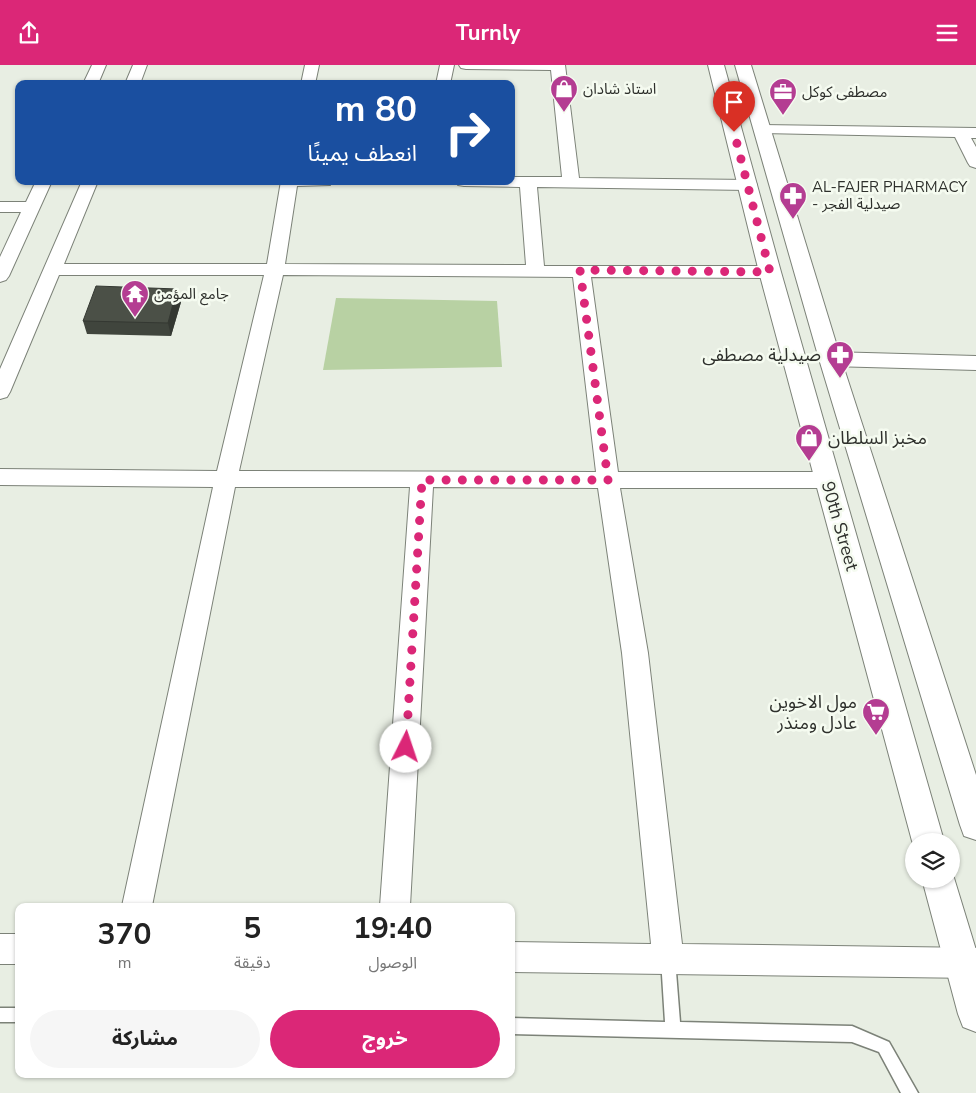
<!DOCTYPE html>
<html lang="ar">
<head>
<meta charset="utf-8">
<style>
  body { margin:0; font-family:"Nunito Sans","Noto Sans Arabic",sans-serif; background:#f6f6f6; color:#222; direction:rtl; height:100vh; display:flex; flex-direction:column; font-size:19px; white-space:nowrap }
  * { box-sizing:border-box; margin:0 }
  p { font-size:16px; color:#767676 }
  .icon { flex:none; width:28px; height:28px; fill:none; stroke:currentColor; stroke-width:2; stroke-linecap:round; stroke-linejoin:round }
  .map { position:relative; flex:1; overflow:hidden; direction:ltr }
  .details { position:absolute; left:15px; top:838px; width:500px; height:175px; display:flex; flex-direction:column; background:#fff; border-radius:10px; box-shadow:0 1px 4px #0004; direction:rtl }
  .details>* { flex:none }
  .hud { position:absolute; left:15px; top:15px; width:500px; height:105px; border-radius:10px; box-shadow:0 1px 4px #0004; direction:rtl; background:#1a4fa0; color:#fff; overflow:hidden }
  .buttons { position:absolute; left:905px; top:768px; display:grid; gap:10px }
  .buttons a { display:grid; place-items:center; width:55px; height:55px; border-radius:50%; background:#fff; box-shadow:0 1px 4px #0004; font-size:25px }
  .pin { position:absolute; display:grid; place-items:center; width:42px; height:42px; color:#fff; margin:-51px -21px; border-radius:50% 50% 50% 0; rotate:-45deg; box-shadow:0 0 5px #0007 }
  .pin .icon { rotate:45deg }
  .me { position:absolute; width:55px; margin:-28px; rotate:4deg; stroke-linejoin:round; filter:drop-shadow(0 0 4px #0008) }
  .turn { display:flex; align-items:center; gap:18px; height:105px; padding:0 15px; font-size:22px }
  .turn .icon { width:65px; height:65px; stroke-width:2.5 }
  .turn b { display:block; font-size:35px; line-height:42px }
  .eta { display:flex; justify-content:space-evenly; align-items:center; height:85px; text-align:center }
  .eta b { font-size:30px; font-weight:700; line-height:35px }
  .primary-button { display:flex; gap:10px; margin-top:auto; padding:10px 15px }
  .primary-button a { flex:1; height:58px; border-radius:30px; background:#db2777; color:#fff; font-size:20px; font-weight:700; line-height:58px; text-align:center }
  .primary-button a+a { background:#f6f6f6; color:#222 }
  header { display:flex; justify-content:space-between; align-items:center; height:65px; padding:0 15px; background:#db2777; color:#fff; font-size:22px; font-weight:700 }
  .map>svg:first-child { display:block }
</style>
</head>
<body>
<header><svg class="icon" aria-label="menu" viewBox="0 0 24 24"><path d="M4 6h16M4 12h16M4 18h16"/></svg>Turnly<svg class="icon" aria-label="share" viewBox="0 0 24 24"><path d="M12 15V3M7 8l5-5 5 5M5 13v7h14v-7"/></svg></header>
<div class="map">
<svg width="976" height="1028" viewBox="0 0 976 1028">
  <rect width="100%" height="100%" fill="#e8eee3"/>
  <path fill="#b8d1a3" d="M336 233 497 236 502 302 323 305Z"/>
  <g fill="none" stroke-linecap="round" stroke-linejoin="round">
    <defs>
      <path id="lane" d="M668 887 673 889 675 894 680 957 852 961 889 977 918 1028H901L879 987 852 977 511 969V953L665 957 661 894 663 889Z
        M0 943H19V957H0Z"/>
      <path id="street" d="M92 0H106L98 19H83Z
        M133 0H147L140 19H125Z
        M305 0H319L315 19H301Z
        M440 0H454L450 19H436Z
        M459 0H565L579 113 749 115 755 116 757 120 755 124 749 125 537 122 544 201H770L776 203 779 207 776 211 770 213 591 212 618 407H827L835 409 838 415 835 421 827 423H620L648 588 682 879 976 883V913L511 907V877L651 879 622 588 598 423 433 422 410 841H380L410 422H235L152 841H122L213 422 0 420V404L217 406 264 210H59L10 327 7 332 0 334V304L82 116H98L64 199H267L281 116H332L330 120 297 121 285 199 526 200 520 122 464 121 458 120 456 116H511V112H562L551 5 466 4 461 3ZM283 210 573 212 596 407 239 406Z
        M762 60 976 63V73H971L976 82V103L970 101 968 98 955 72 756 68 754 65 756 62Z
        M36 116H52L9 211 6 215 0 217V192L21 147H0V137H26Z
        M830 287 976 291V305L830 301 823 299 820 294 823 289Z
        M0 869H19V899H0Z"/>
      <path id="secondary" d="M708 0H724L781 207 944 776H914V781L912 776 759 207Z
        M735 0H751L841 294 976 710V775L964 771 960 760 819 294Z
        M951 803 976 885V967L963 962 958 949 922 814H951Z"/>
    </defs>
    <use href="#lane" stroke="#7c8278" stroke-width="3"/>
    <use href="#street" stroke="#7c8278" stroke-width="2"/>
    <use href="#secondary" stroke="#7c8278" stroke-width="2"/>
    <use href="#lane" fill="#fff" fill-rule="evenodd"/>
    <use href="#street" fill="#fff" fill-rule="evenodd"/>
    <use href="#secondary" fill="#fff" fill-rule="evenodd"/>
  </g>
  <path fill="#40453d" d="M181 237 171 271 87 269 83 256Z"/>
  <path fill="#343832" d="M177 224 181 237 171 271 168 258Z"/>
  <path fill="#4b5047" stroke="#343832" d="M96 221 177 224 168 258 83 256Z"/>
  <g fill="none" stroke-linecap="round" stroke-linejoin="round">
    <path stroke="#db2777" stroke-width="9" stroke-dasharray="0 16.2" d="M406 682 422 415H608L580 205 770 207 734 67"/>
  </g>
  <defs>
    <symbol id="shop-pin" viewBox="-11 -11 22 30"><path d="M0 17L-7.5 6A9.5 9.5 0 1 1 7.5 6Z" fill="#b43d92" stroke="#f5fbf0"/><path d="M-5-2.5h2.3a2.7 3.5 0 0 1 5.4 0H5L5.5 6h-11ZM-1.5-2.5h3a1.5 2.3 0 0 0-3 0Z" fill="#fff"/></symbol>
    <symbol id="office-pin" viewBox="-11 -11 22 30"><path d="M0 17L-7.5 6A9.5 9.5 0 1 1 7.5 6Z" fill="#b43d92" stroke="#f5fbf0"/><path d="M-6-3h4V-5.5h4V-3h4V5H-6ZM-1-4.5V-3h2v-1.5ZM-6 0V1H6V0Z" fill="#fff"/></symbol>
    <symbol id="pharmacy-pin" viewBox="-11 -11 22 30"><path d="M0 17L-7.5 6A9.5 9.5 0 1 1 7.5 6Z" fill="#b43d92" stroke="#f5fbf0"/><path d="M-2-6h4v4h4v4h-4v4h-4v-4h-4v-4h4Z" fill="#fff"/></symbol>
    <symbol id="temple-pin" viewBox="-11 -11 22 30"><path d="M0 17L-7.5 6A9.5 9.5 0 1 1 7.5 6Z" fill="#b43d92" stroke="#f5fbf0"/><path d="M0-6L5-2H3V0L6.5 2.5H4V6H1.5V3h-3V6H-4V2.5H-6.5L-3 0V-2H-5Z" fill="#fff"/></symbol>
    <symbol id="supermarket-pin" viewBox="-11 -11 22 30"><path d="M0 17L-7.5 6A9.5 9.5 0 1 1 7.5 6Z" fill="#b43d92" stroke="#f5fbf0"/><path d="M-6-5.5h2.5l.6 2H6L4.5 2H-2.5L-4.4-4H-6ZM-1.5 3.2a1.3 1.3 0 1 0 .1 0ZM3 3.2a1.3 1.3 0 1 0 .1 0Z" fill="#fff"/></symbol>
  </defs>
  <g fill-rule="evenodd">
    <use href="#shop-pin" x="548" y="8" width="32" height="43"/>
    <use href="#office-pin" x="767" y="11" width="32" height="43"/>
    <use href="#pharmacy-pin" x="777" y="115" width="32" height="43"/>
    <use href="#temple-pin" x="119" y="213" width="32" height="43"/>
    <use href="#pharmacy-pin" x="824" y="274" width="32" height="43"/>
    <use href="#shop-pin" x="793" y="357" width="32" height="43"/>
    <use href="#supermarket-pin" x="860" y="631" width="32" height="43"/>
  </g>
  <g text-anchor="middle" stroke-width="5" stroke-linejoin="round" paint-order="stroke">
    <g font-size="15" fill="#2e302c" stroke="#f5fbf0" text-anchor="start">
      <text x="583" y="29">استاذ شادان</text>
      <text x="802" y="32">مصطفى كوكل</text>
      <text x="812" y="127">AL-FAJER PHARMACY<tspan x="812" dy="17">- صيدلية الفجر</tspan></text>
      <text x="154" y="234">جامع المؤمن</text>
    </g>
    <g font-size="18" fill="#2e302c" stroke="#f5fbf0" text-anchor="end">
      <text x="821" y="296">صيدلية مصطفى</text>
      <text x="828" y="379" text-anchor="start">مخبز السلطان</text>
      <text x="857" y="643">مول الاخوين<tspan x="857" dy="21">عادل ومنذر</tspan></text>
    </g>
    <g font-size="18" fill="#2e302c" stroke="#f5fbf0">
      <text transform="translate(840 461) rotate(74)" y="6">90th Street</text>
    </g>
  </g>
</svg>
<div class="buttons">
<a><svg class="icon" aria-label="layers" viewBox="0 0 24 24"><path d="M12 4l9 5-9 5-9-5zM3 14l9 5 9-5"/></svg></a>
</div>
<div class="pin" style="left:734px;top:67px;background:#d93025"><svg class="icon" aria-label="arrive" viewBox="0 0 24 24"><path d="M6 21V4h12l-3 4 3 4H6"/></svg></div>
<svg class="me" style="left:406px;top:682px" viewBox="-20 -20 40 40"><circle r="19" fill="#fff"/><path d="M0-13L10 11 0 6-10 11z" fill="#db2777"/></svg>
<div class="hud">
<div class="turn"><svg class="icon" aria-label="right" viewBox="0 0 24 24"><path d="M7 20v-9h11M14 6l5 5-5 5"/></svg><div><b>80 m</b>انعطف يمينًا</div></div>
</div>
<section class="details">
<div class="eta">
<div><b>19:40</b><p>الوصول</p></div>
<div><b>5</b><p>دقيقة</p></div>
<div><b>370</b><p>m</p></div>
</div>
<div class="primary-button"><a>خروج</a><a>مشاركة</a></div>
</section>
</div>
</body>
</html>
